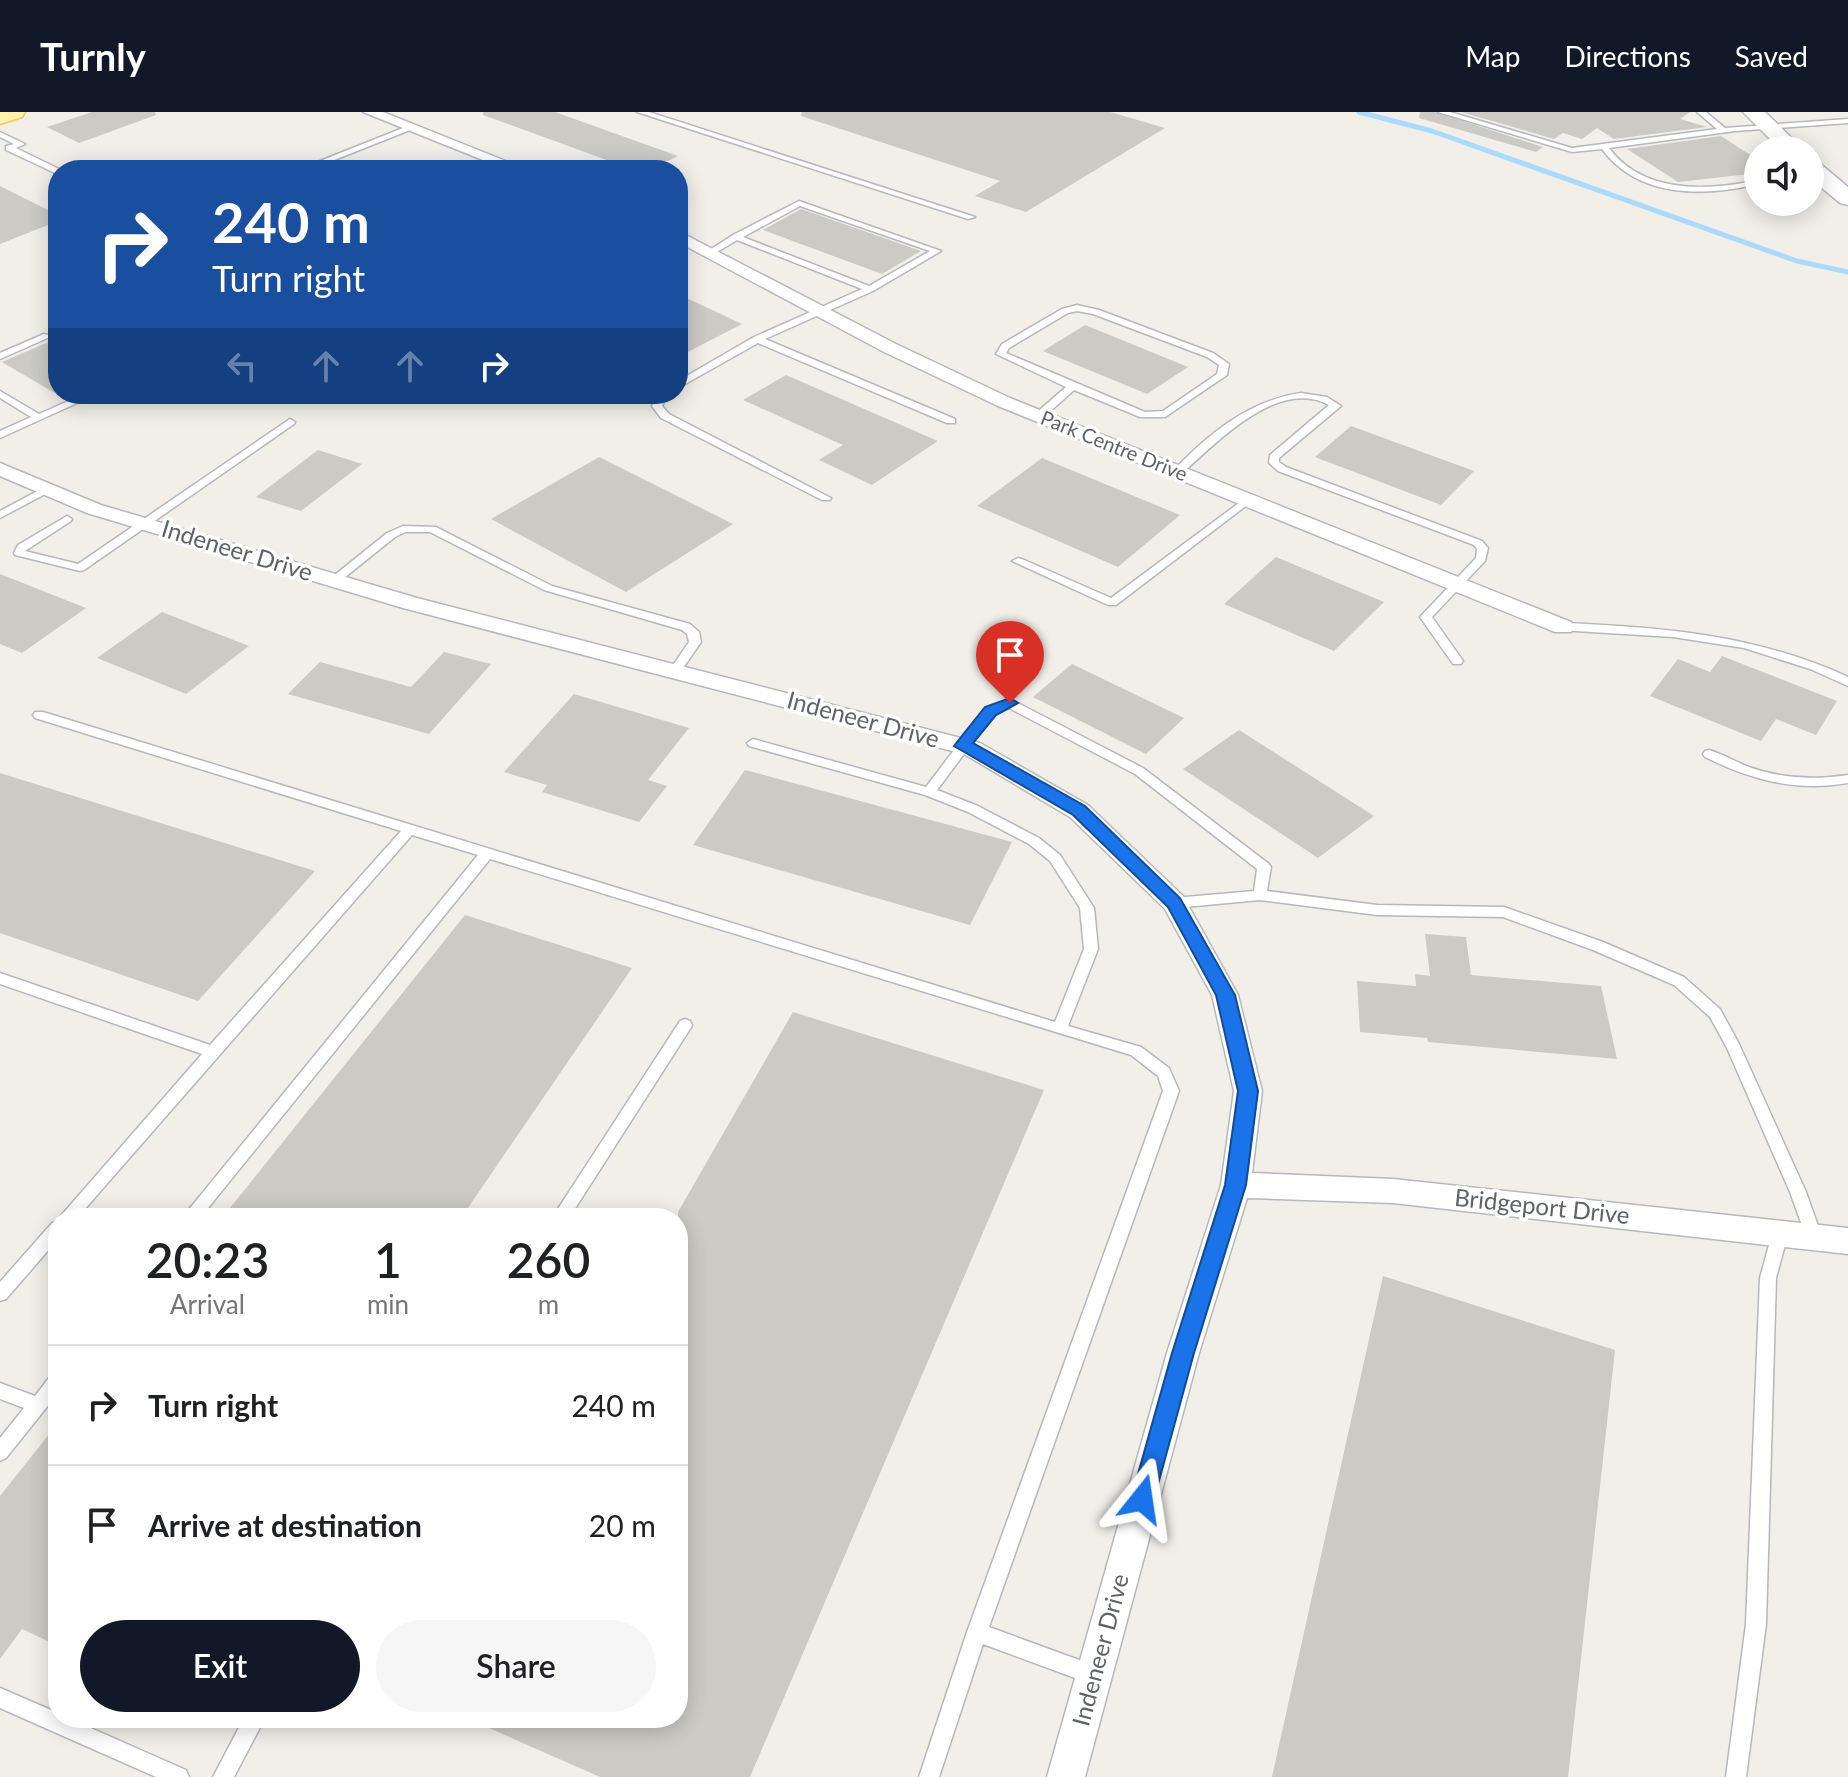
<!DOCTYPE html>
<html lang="en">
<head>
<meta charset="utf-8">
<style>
  body { margin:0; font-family:Lato,sans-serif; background:#f6f6f6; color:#202124; height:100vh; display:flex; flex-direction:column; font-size:30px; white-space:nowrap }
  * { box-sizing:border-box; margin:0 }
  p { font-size:26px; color:#757577 }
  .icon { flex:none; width:44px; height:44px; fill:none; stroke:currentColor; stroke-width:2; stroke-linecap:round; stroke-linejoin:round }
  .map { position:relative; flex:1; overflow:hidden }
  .side { position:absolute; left:48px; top:1096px; width:640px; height:520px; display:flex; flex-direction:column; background:#fff; border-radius:32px; box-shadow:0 4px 20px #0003 }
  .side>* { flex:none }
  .guide { position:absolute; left:48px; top:48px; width:640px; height:244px; border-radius:32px; box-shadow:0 4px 20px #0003; background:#1a4fa0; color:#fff; overflow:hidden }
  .buttons { position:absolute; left:1744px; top:24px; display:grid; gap:16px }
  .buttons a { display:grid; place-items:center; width:80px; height:80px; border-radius:50%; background:#fff; box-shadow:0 4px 20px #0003; font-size:40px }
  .pin { position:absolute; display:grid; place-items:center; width:68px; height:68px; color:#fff; margin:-82px -34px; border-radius:50% 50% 50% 0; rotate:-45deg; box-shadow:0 0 8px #0007 }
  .pin .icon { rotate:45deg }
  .me { position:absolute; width:88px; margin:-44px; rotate:15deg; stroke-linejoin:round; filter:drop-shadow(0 0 6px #0008) }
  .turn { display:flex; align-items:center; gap:28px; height:168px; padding:0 32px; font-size:36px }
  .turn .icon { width:104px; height:104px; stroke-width:2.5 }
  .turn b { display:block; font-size:56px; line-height:68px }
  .lanes { display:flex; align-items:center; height:76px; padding:0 32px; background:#0003; justify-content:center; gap:40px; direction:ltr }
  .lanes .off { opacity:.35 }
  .eta { display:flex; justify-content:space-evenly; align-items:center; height:136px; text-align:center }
  .eta b { font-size:48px; font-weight:600; line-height:56px }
  .primary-button { display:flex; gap:16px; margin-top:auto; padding:16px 32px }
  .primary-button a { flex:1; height:92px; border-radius:48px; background:#111827; color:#fff; font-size:32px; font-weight:600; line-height:92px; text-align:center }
  .primary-button a+a { background:#f6f6f6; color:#202124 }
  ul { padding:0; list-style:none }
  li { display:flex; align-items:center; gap:24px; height:120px; padding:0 32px; border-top:2px solid #e0e0e0 }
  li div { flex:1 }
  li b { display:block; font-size:30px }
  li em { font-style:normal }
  header { display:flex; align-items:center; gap:48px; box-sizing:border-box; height:112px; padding:0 40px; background:#111827; color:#fff }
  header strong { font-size:38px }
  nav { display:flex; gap:44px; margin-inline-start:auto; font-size:28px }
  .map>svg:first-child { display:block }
</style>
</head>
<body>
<header>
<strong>Turnly</strong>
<nav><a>Map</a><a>Directions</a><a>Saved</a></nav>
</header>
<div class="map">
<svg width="1848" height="1665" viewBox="0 0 1848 1665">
  <rect width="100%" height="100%" fill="#f1efe8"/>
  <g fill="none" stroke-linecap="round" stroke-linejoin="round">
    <path stroke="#aadaff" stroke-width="5" d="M1359 0 1432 19 1797 149 1848 160"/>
  </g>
  <path fill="#cccac5" d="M92 0H155L156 3 79 31 47 15Z
    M483 0H555L678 44 648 58H634L483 3Z
    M802 0H1110L1165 16 1026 100 975 84 1000 69 801 4Z
    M1420 0H1435L1543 35 1536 40 1419 6Z
    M1461 0H1690L1680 7 1707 15 1614 27 1597 16 1582 27 1563 21 1554 27Z
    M1721 24 1758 48V61L1678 70 1627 37Z
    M0 74 58 103V109L0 132Z
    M801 97 921 139 882 162 763 118Z
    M678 182 742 212 678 245Z
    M1085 213 1188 255 1147 282 1043 239Z
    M58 226V283L2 250Z
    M786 263 938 329 872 373 819 348 843 333 743 288Z
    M1351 314 1474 359 1441 393 1315 345Z
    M318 338 362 352 301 399 256 385Z
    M599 345 733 412 626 480 491 407Z
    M1042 346 1180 403 1118 455 977 394Z
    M1276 445 1384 490 1334 539 1224 492Z
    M0 462 86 496 22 541 0 532Z
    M162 500 249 534 186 582 97 546Z
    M444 540 491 552 429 622 288 582 320 550 411 575Z
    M1722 544 1837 589 1816 623 1776 607 1761 629 1650 584 1678 547 1710 560Z
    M1072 552 1184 606 1146 642 1033 585Z
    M574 582 689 616 648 668 667 674 639 710 542 680 547 673 504 660Z
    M1239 618 1374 704 1318 746 1183 657Z
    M745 658 1012 730 970 813 693 733Z
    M0 661 315 759 198 889 0 821Z
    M465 803 632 856 461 1106H222Z
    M1425 822 1466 825 1471 863 1601 874 1617 947 1428 930 1427 926 1360 920 1357 869 1416 874 1415 862 1430 864Z
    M793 900 1044 978 750 1665H600L466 1606H678V1100Z
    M1383 1164 1615 1238 1568 1665H1272Z
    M58 1311V1534L22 1517 0 1547V1384Z"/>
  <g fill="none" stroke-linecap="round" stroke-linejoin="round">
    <defs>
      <path id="lane" d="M637 0H649L975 105 968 107Z
        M1438 0H1450L1572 36 1717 17 1697 0H1706L1725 16 1848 7V11L1735 19 1609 36C1643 82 1707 79 1758 68V72C1703 85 1638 86 1602 37L1572 40Z
        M408 14 415 16 309 58 300 57Z
        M0 20 25 32 16 36 61 58H58V61H55L6 38V34L14 32 0 25Z
        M799 89 941 139 873 179 765 227 955 307V311H947L758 231 678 276V269L754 225 862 177 737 128 712 143 705 141 733 123ZM800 94 930 139 869 174 743 125Z
        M1077 193 1099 198 1213 241 1229 252 1227 263 1165 305H1140L1074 278 1043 306H1035V302L1066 275 996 242 1002 232 1062 197ZM1077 199 1093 202 1207 245 1219 253 1217 262 1163 299 1145 300 1006 241 1009 236 1068 201Z
        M44 222 52 224 0 247V241Z
        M0 279 39 302 84 282H97L0 326V319L31 305 0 286Z
        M1301 281 1327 285 1341 294 1279 346V350L1286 355 1482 429 1488 436 1485 449 1432 505 1463 549 1461 552H1453L1420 505 1476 446 1477 437 1474 433 1278 359 1269 351 1270 343 1329 293C1277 265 1216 332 1181 362H1173L1172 360C1207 323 1249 288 1301 281Z
        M658 282H668L662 294 669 302 831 386 830 388H822L661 306 652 294Z
        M290 307 295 310 294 312 84 458 80 459 15 443 14 441 18 433 67 404 72 407 71 409 25 439 78 452Z
        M45 375 50 378 49 380 0 406V399Z
        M1247 385 1251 386V390L1116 493H1108L1012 449 1018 446 1022 447 1111 486Z
        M403 414 436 415 552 474 690 512 699 520 701 530 679 562H671L669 559 689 530 687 522 682 518 544 478 430 420H405L395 425 339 470H331V466L387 421Z
        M1563 511C1662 515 1757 523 1848 565V574L1810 557 1744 536 1673 525 1559 518 1557 515Z
        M1010 587 1143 656 1269 752 1271 755 1267 779 1377 793 1504 795 1603 830 1684 865 1720 897 1739 932 1806 1080 1822 1125 1820 1130 1814 1132 1808 1130 1790 1080 1727 936 1710 905 1674 873 1593 838 1503 805 1377 803 1260 788 1174 796 1169 795 1167 791 1174 786 1254 779 1257 757 1135 662 1009 596 994 602 937 678 978 694 1039 726 1060 743 1094 796 1098 837 1068 914 1141 935 1169 956 1179 979 989 1515 1101 1556 1104 1563 1101 1570 1094 1573 983 1532 939 1665H919L967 1520 1163 979 1158 964 1131 943 490 747 200 1106H182L478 743 412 723 77 1106H59L202 942 0 872V861L210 933 401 719 35 606 33 603 35 600H43L1055 910 1084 837 1080 796 1050 749 1029 732 968 700 925 683 749 634 747 631 753 627 926 675 986 596Z
        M1709 638C1723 642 1736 650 1749 655 1782 667 1814 668 1848 663V671C1796 680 1751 668 1705 645L1703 642 1705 639Z
        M685 907 690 909 692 913 690 917 569 1106H552L680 909Z
        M58 1109V1127L6 1187 0 1189V1170L52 1111Z
        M1780 1115 1786 1117 1788 1122 1776 1166 1766 1512 1746 1665H1726L1746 1512 1760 1166 1772 1122 1774 1117Z
        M58 1260V1281L6 1346 0 1349V1326L24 1296 0 1287V1271L35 1284 52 1262Z
        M0 1576 58 1601V1606H68L186 1658 189 1665H156L0 1596Z
        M244 1606H265L234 1665H213Z"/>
      <path id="street" d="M363 0H383L528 58H508Z
        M678 119 896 232 1010 286 1571 510 1574 515 1571 520H1555L998 294 884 240 678 130Z
        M0 351 101 393 417 486 980 631 1088 693 1183 784 1238 883 1262 979 1252 1061 1393 1067 1848 1116V1142L1393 1091 1247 1086 1199 1241 1085 1665H1047L1167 1241 1221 1073 1234 979 1212 883 1165 797 1070 705 964 642 403 496 87 401 0 364Z"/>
      <path id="secondary" d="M1743 0H1765L1804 38H1781Z
        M1810 48 1818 50 1848 75V93L1840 91 1810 66Z"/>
      <path id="primary" d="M0 0H25L22 5 0 12Z"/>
    </defs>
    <use href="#lane" stroke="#b5b8bc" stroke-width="3"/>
    <use href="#street" stroke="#b5b8bc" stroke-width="3"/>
    <use href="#secondary" stroke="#b6babf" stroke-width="3"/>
    <use href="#primary" stroke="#f2c960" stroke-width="3"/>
    <use href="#lane" fill="#fff" fill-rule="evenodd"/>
    <use href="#street" fill="#fff" fill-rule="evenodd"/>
    <use href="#secondary" fill="#fff" fill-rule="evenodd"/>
    <use href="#primary" fill="#fff2af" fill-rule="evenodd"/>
  </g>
  <path fill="#1a73e8" stroke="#114b97" stroke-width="2" d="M1010 586 1018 591 996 603 973 631 1085 694 1180 786 1235 883 1258 979 1246 1073 1194 1241 1154 1387 1151 1396 1142 1399 1134 1396 1131 1387 1172 1241 1225 1073 1238 979 1216 883 1168 795 1073 703 954 634 985 595Z"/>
  <g text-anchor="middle" stroke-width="7" stroke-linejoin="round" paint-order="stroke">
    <g font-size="20" fill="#5f6368" stroke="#fff">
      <text transform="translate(1114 334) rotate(22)" y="7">Park Centre Drive</text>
    </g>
    <g font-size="24" fill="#5f6368" stroke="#fff">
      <text transform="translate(237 439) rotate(17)" y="8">Indeneer Drive</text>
      <text transform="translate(863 608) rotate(15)" y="8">Indeneer Drive</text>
      <text transform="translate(1542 1095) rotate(6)" y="8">Bridgeport Drive</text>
      <text transform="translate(1101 1538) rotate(-75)" y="8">Indeneer Drive</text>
    </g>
  </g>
</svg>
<div class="buttons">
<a><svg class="icon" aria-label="sound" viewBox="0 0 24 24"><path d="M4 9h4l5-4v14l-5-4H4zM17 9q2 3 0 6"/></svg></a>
</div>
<div class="pin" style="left:1010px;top:591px;background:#d93025"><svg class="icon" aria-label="arrive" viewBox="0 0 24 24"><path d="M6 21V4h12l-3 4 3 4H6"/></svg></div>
<svg class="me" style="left:1142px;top:1387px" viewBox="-20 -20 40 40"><path d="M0-17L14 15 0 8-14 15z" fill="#1a73e8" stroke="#fff" stroke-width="4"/></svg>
<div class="guide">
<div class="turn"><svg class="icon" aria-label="right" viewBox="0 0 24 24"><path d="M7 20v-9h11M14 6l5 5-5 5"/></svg><div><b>240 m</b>Turn right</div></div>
<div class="lanes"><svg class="icon off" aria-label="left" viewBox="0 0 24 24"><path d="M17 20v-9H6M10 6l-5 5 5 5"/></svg><svg class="icon off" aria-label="ahead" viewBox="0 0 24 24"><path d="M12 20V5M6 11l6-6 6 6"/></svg><svg class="icon off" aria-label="ahead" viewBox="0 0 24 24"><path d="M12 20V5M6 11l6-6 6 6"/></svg><svg class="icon" aria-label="right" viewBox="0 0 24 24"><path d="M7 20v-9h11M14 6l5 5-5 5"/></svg></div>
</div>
<section class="side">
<div class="eta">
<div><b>20:23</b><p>Arrival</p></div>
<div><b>1</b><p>min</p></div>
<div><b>260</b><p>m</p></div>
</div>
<ul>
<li><svg class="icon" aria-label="right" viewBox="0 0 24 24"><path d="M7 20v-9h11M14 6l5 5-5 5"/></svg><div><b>Turn right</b></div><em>240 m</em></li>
<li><svg class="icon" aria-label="arrive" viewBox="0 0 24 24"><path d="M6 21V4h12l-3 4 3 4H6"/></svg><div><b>Arrive at destination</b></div><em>20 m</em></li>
</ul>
<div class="primary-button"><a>Exit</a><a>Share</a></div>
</section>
</div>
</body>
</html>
